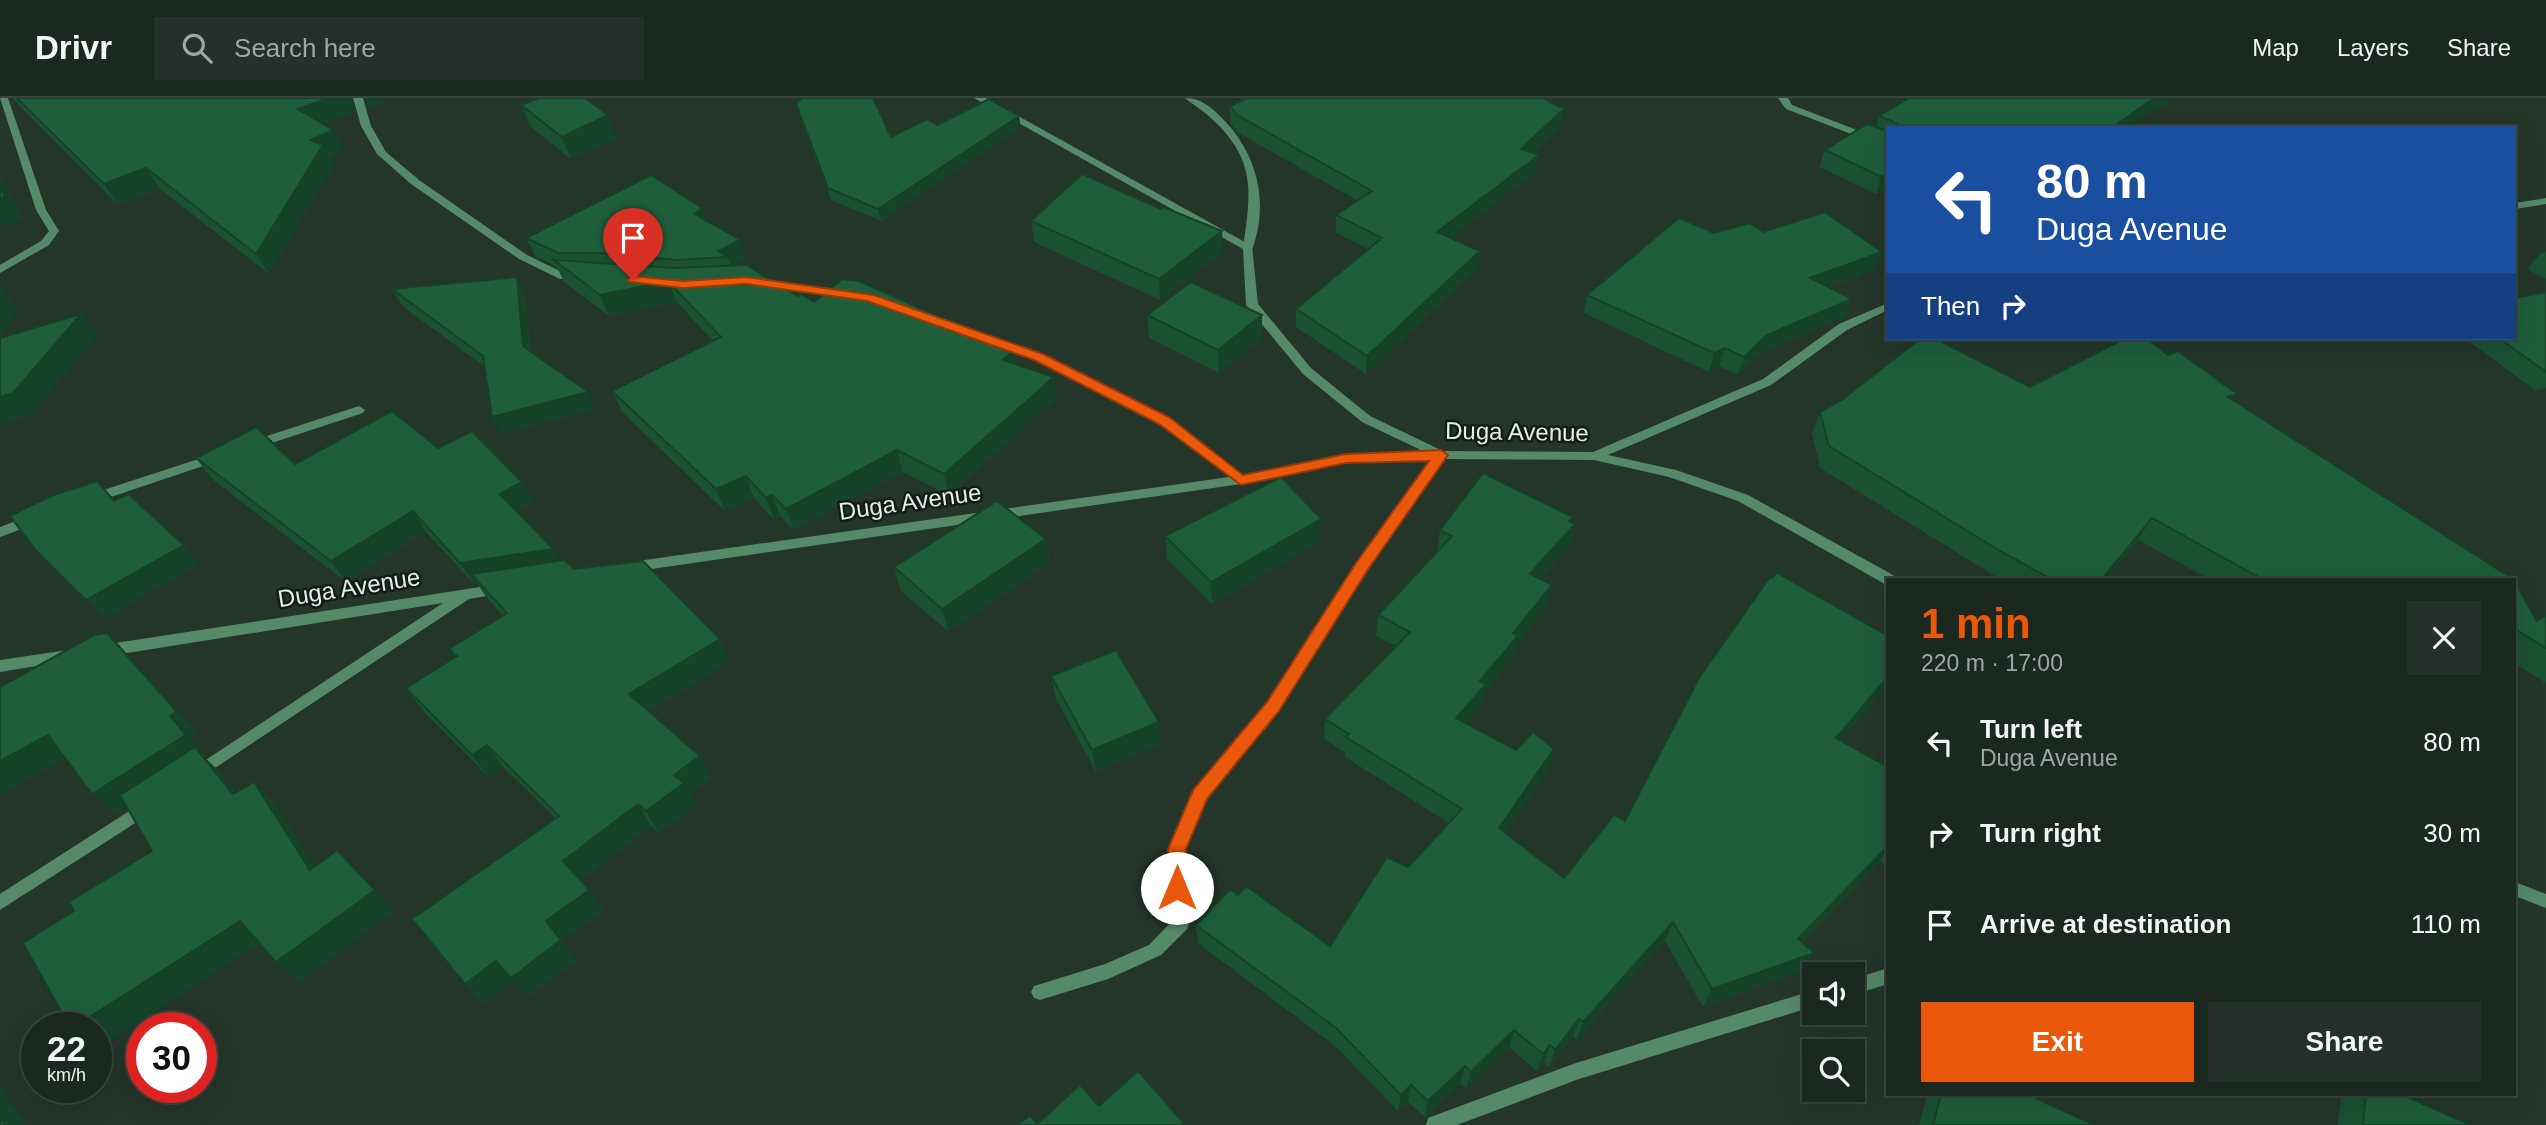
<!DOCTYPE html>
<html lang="en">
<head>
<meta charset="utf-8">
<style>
  body { margin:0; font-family:Helvetica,sans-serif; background:#243029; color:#f1f3f6; height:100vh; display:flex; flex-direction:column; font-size:26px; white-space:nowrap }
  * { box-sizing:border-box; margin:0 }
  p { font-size:23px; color:#a0a6a5 }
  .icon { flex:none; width:38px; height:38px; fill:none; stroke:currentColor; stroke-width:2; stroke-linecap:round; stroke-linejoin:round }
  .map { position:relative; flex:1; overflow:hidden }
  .sheet { position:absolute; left:1886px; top:480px; width:630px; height:518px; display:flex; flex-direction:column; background:#1b2820; border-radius:0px; box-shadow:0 7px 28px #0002,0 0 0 2px #39443e }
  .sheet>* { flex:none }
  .top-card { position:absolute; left:1886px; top:28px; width:630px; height:214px; border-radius:0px; box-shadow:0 7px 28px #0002,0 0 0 2px #39443e; background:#1a4fa0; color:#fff; overflow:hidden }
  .buttons { position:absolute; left:1802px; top:864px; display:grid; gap:14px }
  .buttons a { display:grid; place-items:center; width:63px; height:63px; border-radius:0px; background:#1b2820; box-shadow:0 7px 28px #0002,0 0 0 2px #39443e; font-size:35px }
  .speed { position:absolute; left:21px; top:914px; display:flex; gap:14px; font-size:35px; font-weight:700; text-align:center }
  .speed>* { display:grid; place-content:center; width:91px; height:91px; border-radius:50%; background:#1b2820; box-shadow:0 7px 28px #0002,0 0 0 2px #39443e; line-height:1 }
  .speed small { font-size:18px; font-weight:400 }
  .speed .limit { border:10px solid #d22; background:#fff; color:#111 }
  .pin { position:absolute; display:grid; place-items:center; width:60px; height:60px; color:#fff; margin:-72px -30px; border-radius:50% 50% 50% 0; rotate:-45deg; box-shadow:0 0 7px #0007 }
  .pin .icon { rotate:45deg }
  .me { position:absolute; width:77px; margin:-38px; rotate:0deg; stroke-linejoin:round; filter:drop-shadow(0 0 5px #0008) }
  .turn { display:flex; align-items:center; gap:24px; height:147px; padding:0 35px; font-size:32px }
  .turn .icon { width:91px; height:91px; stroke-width:2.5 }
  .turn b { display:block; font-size:49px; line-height:60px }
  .then { display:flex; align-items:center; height:66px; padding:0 35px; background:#0003; gap:14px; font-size:26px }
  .round { display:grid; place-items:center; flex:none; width:74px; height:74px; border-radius:0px; background:#243029 }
  .headline { display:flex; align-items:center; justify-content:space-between; height:119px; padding:0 35px }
  h1 { font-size:42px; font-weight:600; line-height:52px; color:#ea580c }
  .button { display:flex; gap:14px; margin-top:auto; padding:14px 35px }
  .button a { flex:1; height:80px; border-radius:0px; background:#ea580c; color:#fff; font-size:28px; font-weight:600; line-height:80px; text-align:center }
  .button a+a { background:#243029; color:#f1f3f6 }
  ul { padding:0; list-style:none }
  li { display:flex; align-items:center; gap:21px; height:91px; padding:0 35px }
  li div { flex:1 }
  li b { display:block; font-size:26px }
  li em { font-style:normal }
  header { display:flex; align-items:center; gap:42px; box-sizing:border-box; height:98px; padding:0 35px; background:#1b2820; border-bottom:2px solid #39443e }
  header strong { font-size:33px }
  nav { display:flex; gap:38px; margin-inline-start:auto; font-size:24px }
  .search { width:490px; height:63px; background:#243029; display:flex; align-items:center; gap:18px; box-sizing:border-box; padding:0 24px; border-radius:0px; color:#a0a6a5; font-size:26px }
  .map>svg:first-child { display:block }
</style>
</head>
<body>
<header>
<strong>Drivr</strong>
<div class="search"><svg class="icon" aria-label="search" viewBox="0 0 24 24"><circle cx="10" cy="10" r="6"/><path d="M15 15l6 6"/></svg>Search here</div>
<nav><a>Map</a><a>Layers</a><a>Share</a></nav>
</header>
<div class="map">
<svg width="2546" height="1027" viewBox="0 0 2546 1027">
  <rect width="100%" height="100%" fill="#24352a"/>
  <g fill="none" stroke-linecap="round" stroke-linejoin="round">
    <path fill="#558a69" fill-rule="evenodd" d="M1185 0C1201 0 1211 9 1222 20 1257 55 1270 105 1252 152L1248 153 1243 150C1251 95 1257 62 1211 20 1203 12 1193 7 1185 0Z"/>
    <path fill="#558a69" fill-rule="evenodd" d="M0 0H8L46 112 59 133 49 147 0 175V167L41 143 49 133 36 112Z
      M353 0H363L371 28 386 54 419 82 527 157 566 176 584 177V181H560L519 161 411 86 377 56 361 28Z
      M974 0H986L1252 148 1258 206 1311 270 1370 318 1443 353 1593 354 1763 281 1839 226 1888 205V212L1847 232 1771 287 1608 357 1676 372 1748 397 1893 477 1895 481H1888V486L1883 485 1738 403 1669 379 1594 362 1445 361 1366 473 1278 612 1205 701 1185 751V790L1189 826 1187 831 1161 857 1108 881 1040 902 1034 900 1031 894 1034 888 1105 866 1149 847 1172 823 1169 790V751L1193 692 1268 604 1356 465 1431 362 1346 365 1241 386 631 474 626 473 624 469 626 465 631 464 1229 379 1160 325 1034 262 983 244 981 241 987 237 1042 256 1168 319 1243 377 1346 357 1423 353 1362 324 1303 276 1246 207 1243 151Z
      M1778 0H1788L1792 7 1888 44V50L1786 11Z
      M2546 100V106L2515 111V105Z
      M760 181 844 193 850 196 844 199 756 186 754 184Z
      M359 308 365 312 363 315 253 351 247 347 249 344Z
      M217 355 223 359 221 362 90 406 83 401 85 398Z
      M35 416 40 418 42 421 40 424 0 439V429Z
      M500 486 505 487 507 491 505 495 469 501 197 682 192 681 189 676 192 671 443 505 102 559 97 557 95 553 97 549 102 547Z
      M68 552 73 554 75 558 73 562 0 574V562Z
      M148 701 154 703 156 708 154 713 0 812V796Z
      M2515 784 2546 796V810L2515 798Z
      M1888 870V886L1853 897V881Z
      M1815 892V908L1576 982 1457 1027H1426L1428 1020 1576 965Z"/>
  </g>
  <path fill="#1a5133" d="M12 0H351L354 15 323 26 344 52 330 59 334 67 269 176 160 91 118 107Z
    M1240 0H1543L1561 28 1533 55 1536 74 1450 140 1480 153 1478 170 1366 276 1296 229V211L1369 151 1336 135V117L1358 103 1237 34 1230 25V8L1244 2Z
    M1909 0H2178L2141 19 2126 30H1888V88L1876 96 1819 69 1825 52 1876 28 1879 18Z
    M796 6 891 39 937 27 1021 29 881 123 831 102 799 17Z
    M521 7 617 40 571 61 531 29Z
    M1161 111 1223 154 1160 202 1034 144 1031 123Z
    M707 123 740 142 746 160 732 168 798 198 814 204 1017 266 1054 279 1057 300 949 397 902 374 794 432 780 418 774 422 754 400 725 413 622 314 612 293 713 243 677 204 609 218 564 184 557 169 535 158 526 140Z
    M1763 134 1875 173 1828 189 1852 201 1845 219 1761 255 1738 277 1719 268 1709 274 1584 215 1587 197 1714 135Z
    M2546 154V181L2527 171 2540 156Z
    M392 191 525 196 531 253 596 311 502 336 492 319 485 269 402 208Z
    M2546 194V290L2535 292 2464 240H2515Z
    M1147 217 1262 241 1219 275 1149 240Z
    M2030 289 2233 302 2513 481H2209L2138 442 2105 481H2000L1820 370 1812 335 1820 314Z
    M438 350 534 404 517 414 553 451 560 463 573 471 720 541 730 563 649 614 700 658 711 680 690 696 696 707 659 735 651 728 581 782 604 812 562 843 577 862 528 899 514 883 484 906 465 886 556 721 503 669 489 679 423 613 406 590 455 559 449 551 503 518 486 499 477 485 474 486 426 434 346 484 212 381 196 360 295 366Z
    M1572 425 1575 426 1570 447 1540 481 1548 508 1516 547 1514 559 1484 594 1482 606 1466 625 1516 652 1554 651 1549 671 1505 734 1564 780 1625 723 1888 586 1841 643 1888 669V769L1880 763 1802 844V873L1703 909 1665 843 1577 942 1573 939 1549 969 1544 964 1537 973 1509 949 1466 990 1460 985 1425 1019 1408 1004 1398 1013 1334 947 1198 845 1196 827 1238 797 1330 848 1408 769 1449 725 1345 659V654L1324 641 1325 621 1396 548 1376 538 1378 517 1437 453 1440 432Z
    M1165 438 1320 444 1212 506 1167 461Z
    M1046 441 1050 465 949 534 901 493 894 469Z
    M2515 484 2537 523 2546 517V585L2515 565Z
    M1051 578 1161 646 1096 674 1056 601Z
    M1927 996H2038L2032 998 2094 1027H1919Z
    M2345 996H2366L2470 1027H2338L2341 999Z"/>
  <path fill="#154229" d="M329 0H351L354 15 309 31 298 11Z
    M363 0H396L369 10Z
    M2154 0H2178L2141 19 2126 30H2112Z
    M1564 11 1561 28 1519 68 1521 51Z
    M608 17 617 40 571 61 562 39Z
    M1019 18 1021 29 881 123 878 111Z
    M333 32 344 52 330 59 334 67 269 176 256 156 311 42Z
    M1539 57 1536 74 1435 152 1437 134Z
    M146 70 160 91 118 107 104 86Z
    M1888 75V88L1876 96 1882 79Z
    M0 78 5 84 23 122 0 129Z
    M702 110 708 128 695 116Z
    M1222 133 1223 154 1160 202 1159 181Z
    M740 142 746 160 731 168 728 159 719 153Z
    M1480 153 1478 170 1366 276 1367 258Z
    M1882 154 1875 173 1803 198 1810 180Z
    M517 179 525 196 532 264 523 248Z
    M668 183 677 204 609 218 600 197Z
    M1 189 19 210 0 240V190Z
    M1852 201 1845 219 1761 255 1738 277 1744 259 1767 237Z
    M81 216 98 237 32 316 0 327V299Z
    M1262 217V241L1219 275 1218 252Z
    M1725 250 1719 268 1709 274 1714 255Z
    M1014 252 1018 273 1003 262Z
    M1054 279 1057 300 949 397 944 376Z
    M588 294 596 311 502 336 492 319Z
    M897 352 902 374 794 432 786 411Z
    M746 378 754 400 725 413 716 391Z
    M522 384 534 404 512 416 500 396Z
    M772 397 780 418 774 422 766 400Z
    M413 413 426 434 346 484 331 463Z
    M1573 419 1571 430 1575 426 1570 447 1525 497 1530 476Z
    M2152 420 2138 442 2105 481H2102Z
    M1321 421 1320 444 1212 506 1211 484Z
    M1046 441 1050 465 949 534 942 511Z
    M184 447 200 466 105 521 86 502Z
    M553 451 565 472 471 476 477 485 474 486 460 465Z
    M1552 487 1548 508 1516 547 1514 559 1484 594 1482 606 1453 640 1456 620 1513 535Z
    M107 535 127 556 197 635 191 639 206 658 204 659 217 671 255 718 233 696 203 659 115 716 92 696 170 618Z
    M720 541 730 563 642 619 629 596Z
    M1888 579V586L1826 661 1836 640Z
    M1159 624 1161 646 1096 674 1092 652Z
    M48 637 71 658 0 697V663Z
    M487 647 503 669 489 679 472 657Z
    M1554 651 1549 671 1494 749 1499 730Z
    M700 658 711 680 690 696 696 707 659 735 646 713 674 677Z
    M254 684 275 706 331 793 310 772Z
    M638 706 651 728 579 784 563 763Z
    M1888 748V750L1880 763 1787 859 1798 841Z
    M337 752 395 813 300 884 276 864Z
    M589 792 604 812 562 843 577 862 528 899 514 883 484 906 465 886 546 823Z
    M240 823 263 843 100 950 96 948V929H74Z
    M1673 824 1665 843 1577 942 1583 924Z
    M1814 855 1802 873 1703 909 1712 891Z
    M1579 921 1573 939 1549 969 1555 952Z
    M1514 932 1509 949 1466 990 1471 974Z
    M1550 947 1544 964 1537 973 1543 956Z
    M1465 968 1460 985 1425 1019 1428 1003Z
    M1411 987 1408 1004 1398 1013 1401 997Z
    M0 989 25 1027H5L0 1019Z"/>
  <path fill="#1e5e3b" stroke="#154229" stroke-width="2" d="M17 0H329L298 11 333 32 311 42 323 47 256 156 146 70 104 86Z
    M539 0H585L608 17 562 39 521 7Z
    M802 0H873L891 39 927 21 937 27 989 1 1019 18 878 111 828 90 796 6Z
    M1248 0H1543L1564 11 1521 51 1539 57 1437 134 1480 153 1367 258 1296 211 1382 140 1336 117 1372 93 1237 17 1230 8Z
    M1909 0H2154L2112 30H1896V25L1879 18Z
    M1867 26 1888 33V75L1882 79 1825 52Z
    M1082 76 1161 111 1163 109 1222 133 1159 181 1031 123Z
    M651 77 702 110 695 116 740 142 719 153 728 159 676 162 600 155H558L526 140Z
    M0 88 5 99 0 100Z
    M1825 114 1882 154 1810 180 1852 201 1767 237 1744 259 1725 250 1714 255 1587 197 1679 120 1714 135 1750 125 1763 134Z
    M554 162 675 170 746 167 798 198 801 196 814 204 842 181 859 183 1014 252 1003 262 1054 279 944 376 897 352 786 411 772 397 766 400 746 378 716 391 612 293 721 239 668 183 600 197Z
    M517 179 523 248 588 294 492 319 483 258 392 191Z
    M1191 184 1262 217 1218 252 1147 217Z
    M2546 194V274L2499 240H2515V200Z
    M81 216 13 295 0 299V240Z
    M1921 240H1934L2030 289 2126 240H2146L2168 257 2178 253 2237 296 2228 299 2513 481H2262L2152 420 2102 481H2051L2000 453 1829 348 1820 314 1842 302Z
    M392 313 438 350 472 333 522 384 500 396 553 451 460 465 413 413 331 463 196 360 256 329 295 366Z
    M1483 375 1573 419 1569 423 1575 426 1530 476 1552 487 1513 535 1518 538 1480 583 1486 586 1456 620 1516 652 1533 634 1554 651 1499 730 1564 780 1614 717 1625 723 1699 580 1770 479 1772 480 1777 475 1888 538V579L1836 640 1888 669V748L1798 841 1814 855 1712 891 1673 824 1583 924 1579 921 1555 952 1550 947 1543 956 1514 932 1471 974 1465 968 1428 1003 1411 987 1401 997 1336 930 1196 827 1230 791 1238 797 1246 788 1330 848 1387 759 1408 769 1462 711 1346 639 1349 636 1325 621 1410 534 1378 517 1452 438 1440 432Z
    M1281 379 1321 421 1211 484 1165 438Z
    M97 383 114 403 128 396 184 447 86 502 35 451 10 418 51 398Z
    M997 403 1046 441 942 511 894 469Z
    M565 462 573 471 643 463 720 541 629 596 700 658 674 677 684 685 646 713 638 706 563 763 589 792 546 823 561 842 511 880 496 863 465 886 412 821 559 718 487 647 472 657 406 590 457 558 449 551 507 515 471 476Z
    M2515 484 2537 523 2546 517V550L2515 531Z
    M107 535 177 614 170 618 186 637 92 696 48 637 0 663V589L94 537Z
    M1116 552 1159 624 1092 652 1051 578Z
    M195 649 233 696 254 684 310 772 337 752 375 792 276 864 240 823 74 929H70L23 845 74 813 69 804 152 753 120 697Z
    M1138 973 1184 1025 1181 1027H1018L1030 1017 1037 1026 1080 987 1099 1008Z
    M1941 996H2027L2094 1027H1933Z
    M2366 996H2401L2470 1027H2363Z
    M0 1019 5 1027H0Z"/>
  <path fill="#ea580c" stroke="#983908" stroke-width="2" d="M633 178 683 183 746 179 874 197 1043 256 1169 319 1243 377 1346 356 1441 352 1448 357 1367 473 1279 613 1207 701 1186 751V790L1183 796 1177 798 1170 796 1167 790 1168 751 1193 692 1267 604 1356 465 1429 363 1346 365 1241 387 1159 326 1034 262 867 203 746 186 683 190 629 184 627 182Z"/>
  <g text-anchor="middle" stroke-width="5" stroke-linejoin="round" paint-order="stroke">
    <g font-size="24" fill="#e3eee6" stroke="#131b16">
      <text transform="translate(1517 334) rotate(1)" y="8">Duga Avenue</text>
      <text transform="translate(910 404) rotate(-8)" y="8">Duga Avenue</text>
      <text transform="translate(349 490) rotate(-9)" y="8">Duga Avenue</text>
    </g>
  </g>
</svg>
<div class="buttons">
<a><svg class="icon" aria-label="sound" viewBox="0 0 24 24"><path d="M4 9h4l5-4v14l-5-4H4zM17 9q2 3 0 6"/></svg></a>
<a><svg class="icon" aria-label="search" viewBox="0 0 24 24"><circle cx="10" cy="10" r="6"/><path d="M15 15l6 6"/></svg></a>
</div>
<div class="speed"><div>22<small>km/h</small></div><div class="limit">30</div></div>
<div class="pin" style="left:633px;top:182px;background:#d93025"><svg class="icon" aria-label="arrive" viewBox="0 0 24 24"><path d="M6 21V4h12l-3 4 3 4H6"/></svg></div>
<svg class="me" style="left:1177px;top:790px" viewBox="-20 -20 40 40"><circle r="19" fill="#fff"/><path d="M0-13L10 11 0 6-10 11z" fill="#ea580c"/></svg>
<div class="top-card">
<div class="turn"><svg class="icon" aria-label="left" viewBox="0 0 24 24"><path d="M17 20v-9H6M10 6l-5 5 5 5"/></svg><div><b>80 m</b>Duga Avenue</div></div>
<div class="then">Then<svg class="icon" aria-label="right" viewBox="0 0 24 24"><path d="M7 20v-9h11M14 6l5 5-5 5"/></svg></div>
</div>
<section class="sheet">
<div class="headline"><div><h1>1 min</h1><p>220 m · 17:00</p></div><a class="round"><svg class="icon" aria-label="close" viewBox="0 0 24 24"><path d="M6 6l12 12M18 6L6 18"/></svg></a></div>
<ul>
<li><svg class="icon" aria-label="left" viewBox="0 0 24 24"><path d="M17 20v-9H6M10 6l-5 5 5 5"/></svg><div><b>Turn left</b><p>Duga Avenue</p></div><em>80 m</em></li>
<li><svg class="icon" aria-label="right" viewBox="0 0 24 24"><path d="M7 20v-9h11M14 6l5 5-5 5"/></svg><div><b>Turn right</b></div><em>30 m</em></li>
<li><svg class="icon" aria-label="arrive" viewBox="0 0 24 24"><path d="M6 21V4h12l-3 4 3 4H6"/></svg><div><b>Arrive at destination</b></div><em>110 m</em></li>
</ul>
<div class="button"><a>Exit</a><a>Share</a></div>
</section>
</div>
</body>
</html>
